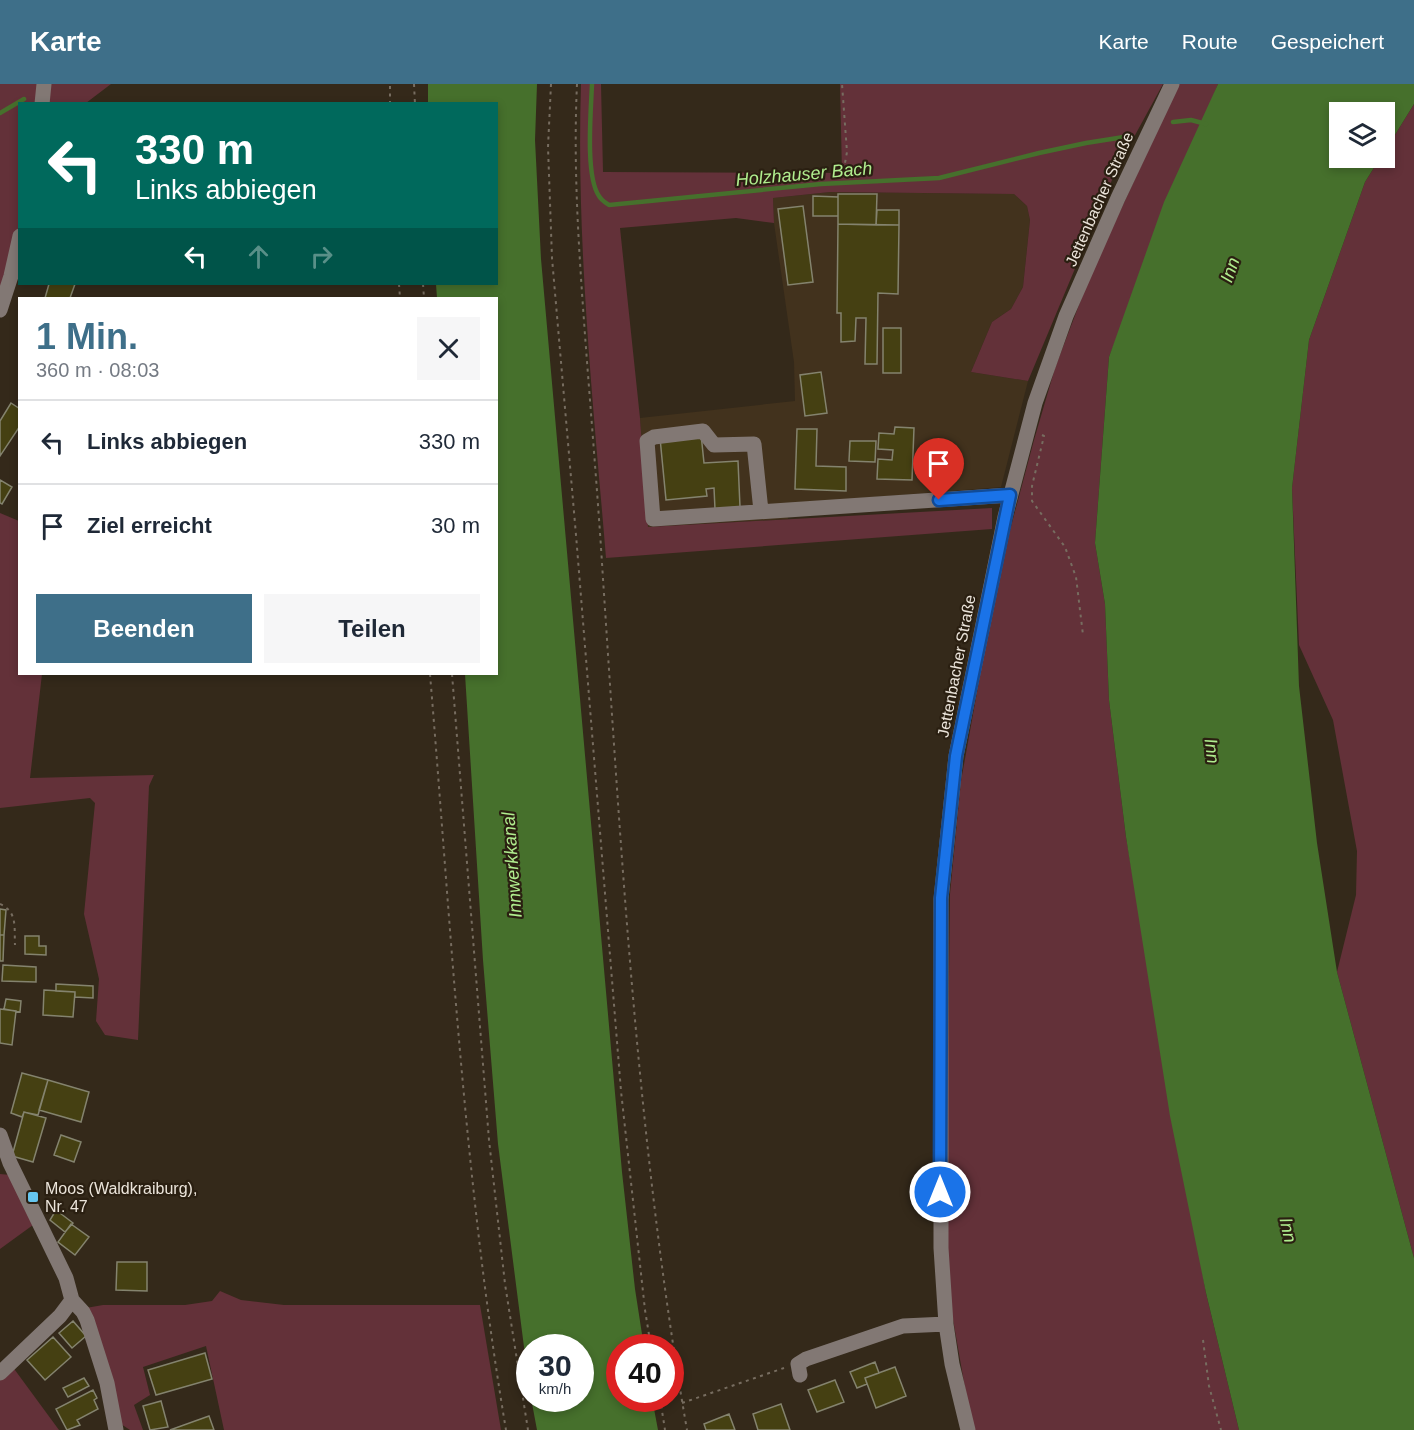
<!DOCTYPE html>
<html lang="de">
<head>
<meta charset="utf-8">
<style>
  body { margin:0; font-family:Arial,sans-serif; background:#f6f6f7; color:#1f2937; height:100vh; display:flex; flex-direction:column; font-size:22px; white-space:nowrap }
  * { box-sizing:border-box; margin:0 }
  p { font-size:20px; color:#747a83 }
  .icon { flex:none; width:33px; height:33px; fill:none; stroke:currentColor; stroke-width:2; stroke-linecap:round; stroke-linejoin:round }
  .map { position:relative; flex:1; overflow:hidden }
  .panel { position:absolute; left:18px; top:213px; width:480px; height:378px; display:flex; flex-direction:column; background:#fff; border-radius:0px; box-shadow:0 3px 9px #0003 }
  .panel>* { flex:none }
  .guide { position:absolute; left:18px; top:18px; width:480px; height:183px; border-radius:0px; box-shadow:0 3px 9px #0003; background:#00695c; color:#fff; overflow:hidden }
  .buttons { position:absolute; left:1329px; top:18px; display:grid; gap:12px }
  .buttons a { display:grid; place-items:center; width:66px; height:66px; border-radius:0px; background:#fff; box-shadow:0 3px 9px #0003; font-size:30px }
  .speed { position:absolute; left:516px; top:1250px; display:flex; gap:12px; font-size:30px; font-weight:700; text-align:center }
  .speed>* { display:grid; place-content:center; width:78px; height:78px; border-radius:50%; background:#fff; box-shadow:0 3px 9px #0003; line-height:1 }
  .speed small { font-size:15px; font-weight:400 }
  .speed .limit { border:9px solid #d22; background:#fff; color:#111 }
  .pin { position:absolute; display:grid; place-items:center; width:51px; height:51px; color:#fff; margin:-62px -26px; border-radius:50% 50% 50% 0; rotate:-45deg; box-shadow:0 0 6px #0007 }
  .pin .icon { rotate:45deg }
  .me { position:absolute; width:66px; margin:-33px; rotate:0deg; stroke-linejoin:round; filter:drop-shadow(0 0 4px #0008) }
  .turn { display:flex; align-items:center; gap:21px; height:126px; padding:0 18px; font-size:27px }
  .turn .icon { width:78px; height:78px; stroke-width:2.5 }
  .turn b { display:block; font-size:42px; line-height:51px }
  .lanes { display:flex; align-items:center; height:57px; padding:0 18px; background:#0003; justify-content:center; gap:30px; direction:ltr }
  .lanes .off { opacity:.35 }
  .round { display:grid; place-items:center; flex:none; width:63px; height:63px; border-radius:0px; background:#f6f6f7 }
  .overview { display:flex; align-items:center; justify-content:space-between; height:102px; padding:0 18px }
  h1 { font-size:36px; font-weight:700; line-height:45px; color:#3e6f89 }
  .button { display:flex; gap:12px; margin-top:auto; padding:12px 18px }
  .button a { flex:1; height:69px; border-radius:0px; background:#3e6f89; color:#fff; font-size:24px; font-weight:700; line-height:69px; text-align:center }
  .button a+a { background:#f6f6f7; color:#1f2937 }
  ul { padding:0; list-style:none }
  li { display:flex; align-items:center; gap:18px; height:84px; padding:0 18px; border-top:2px solid #e0e1e3 }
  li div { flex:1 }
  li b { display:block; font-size:22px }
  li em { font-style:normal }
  header { display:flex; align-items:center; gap:36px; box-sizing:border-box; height:84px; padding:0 30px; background:#3e6f89; color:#fff }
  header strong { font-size:28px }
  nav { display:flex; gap:33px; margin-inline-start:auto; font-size:21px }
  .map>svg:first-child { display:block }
</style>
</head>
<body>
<header>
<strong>Karte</strong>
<nav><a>Karte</a><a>Route</a><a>Gespeichert</a></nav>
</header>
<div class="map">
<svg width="1414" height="1346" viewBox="0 0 1414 1346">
  <rect width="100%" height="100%" fill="#34291a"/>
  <path fill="#42321d" d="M830 108 1014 110 1027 122 1030 136 1023 203 1011 225 992 238 971 288 1028 297 1001 403 787 420 788 435 648 443 640 334 795 317 794 278 774 139 773 114Z"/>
  <path fill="#633139" d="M0 0H111L86 19 20 20 19 184 0 216Z
    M581 0H601L603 88 842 89 840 0H1163L1117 84 1028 297 971 288 992 238 1011 225 1023 203 1030 136 1027 122 1014 110 830 108 773 114 774 139 736 134 620 144 640 334 648 443 992 424V445L606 474C593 317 576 158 581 0Z
    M1179 0H1218L1109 273 1095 459 1105 520 1109 616 1126 753 1206 1209 1239 1346H974L968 1321 951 1224 946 1142 950 810 961 697 981 586 1009 450 1034 356 1055 284 1090 192Z
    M1414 20V1174L1337 888 1356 811 1357 767 1333 636 1299 561 1292 404 1309 256 1365 98 1380 74H1384L1385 67Z
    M0 429 19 437 20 590H42L30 694 154 691 149 702 138 956 105 951 96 937 99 895 84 830 95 719 90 714 0 724Z
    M0 1090 11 1091 33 1141 0 1165Z
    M220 1207 241 1216 284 1221H480L501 1346H224L206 1262 143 1283 150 1311 134 1321 143 1346H130L121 1340 86 1224 103 1221H185L212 1217Z
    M12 1282 59 1346H0V1293Z"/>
  <path fill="#46702c" d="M428 0H537L535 56 541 175 622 1088 635 1205 644 1263H620V1314H652L658 1346H537L531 1314H580V1263H530L529 1306V1302L498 1060 483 876 465 590H496V214H437L436 200H496V20L428 19Z
    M1218 0H1414V20L1385 67 1384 28H1340V74H1380L1365 98 1309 256 1292 404 1299 602 1317 759 1337 888 1414 1174V1346H1239L1206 1209 1170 1032 1126 753 1109 616 1105 520 1095 459 1109 273 1164 118Z"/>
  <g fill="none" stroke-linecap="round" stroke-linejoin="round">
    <path stroke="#46702c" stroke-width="4.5" d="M592 0C591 26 585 92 599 112 601 116 606 119 609 121L821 100 939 94 1039 69 1086 59 1124 53
      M0 29 24 15
      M1173 38 1191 36 1206 40"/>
  </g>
  <path fill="#454012" stroke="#84836e" stroke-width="1.5" d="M838 110H877L876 141 838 140Z
    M813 112 838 113V132H813Z
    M803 122 813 198 788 201 778 125Z
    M877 126H899V141H876Z
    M838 140 899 141 898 210 878 209 877 280H865L866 234H856L855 257 841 258V229H837Z
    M49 200H75L70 214H45Z
    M883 244H901V289H883Z
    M821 288 827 329 805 332 800 291Z
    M11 319 20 325V342L0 372V337Z
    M895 343 914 344 912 396 877 395 878 375 892 376 893 366 878 365 879 349 894 350Z
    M797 345H817L816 382 846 383V407L795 405Z
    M701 350 704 379 738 377 740 423 715 425 714 404 706 405 707 412 666 416 660 354Z
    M850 357H876L875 378 849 377Z
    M0 396 12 403 2 420 0 419Z
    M0 825 6 826 4 851H0Z
    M0 851H4L3 877H0Z
    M25 852H39V862H46V871L25 870Z
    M3 881 36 883V898L2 897Z
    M56 900 93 902V914L75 913V908L56 907Z
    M44 906 75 908 73 933 43 931Z
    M6 915 21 917 20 928 4 925Z
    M0 925 16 927 12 961 0 959Z
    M22 989 48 996 38 1031 24 1028 22 1033 11 1029Z
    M48 996 89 1008 81 1038 39 1026Z
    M24 1028 46 1034 33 1078 12 1072Z
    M61 1051 81 1058 74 1078 54 1071Z
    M56 1126 73 1139 65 1148 50 1136Z
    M71 1140 89 1153 75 1171 58 1158Z
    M117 1178H147V1207L116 1206Z
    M73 1237 86 1252 72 1264 59 1249Z
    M53 1253 71 1273 45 1296 27 1276Z
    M205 1269 212 1295 156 1311 148 1286Z
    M875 1278 879 1289 865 1294 867 1300 857 1304 850 1288Z
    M895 1283 906 1312 876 1324 865 1294Z
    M84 1294 89 1302 68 1313 63 1304Z
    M835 1296 844 1318 817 1328 808 1306Z
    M93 1306 97 1314 94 1316 98 1325 77 1336 80 1341 67 1346 56 1325Z
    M161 1317 168 1343 150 1346 143 1322Z
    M781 1320 790 1346H758L753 1330Z
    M729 1330 735 1346H706L704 1340Z
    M209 1332 214 1346H170Z"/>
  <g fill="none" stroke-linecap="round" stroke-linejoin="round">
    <path stroke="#776d60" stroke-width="2" stroke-dasharray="3 4.5" stroke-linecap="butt" d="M414 0 415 20
      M551 0 548 63 552 174 576 451 621 1007 645 1226 651 1263
      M577 0C573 84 579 168 585 251 591 332 598 413 603 495 622 779 638 1065 687 1346
      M390 20V0
      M832 86 845 79 847 68 842 0
      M399 200 400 214
      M423 200 424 214
      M1042 351 1044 352 1032 402V417L1065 463 1076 493 1083 551
      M430 590C451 842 464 1096 506 1346
      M452 590 489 1056 505 1200 528 1346
      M0 820C18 828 14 844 15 861
      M1203 1256 1209 1302 1221 1346
      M660 1314 665 1346
      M682 1319 784 1284"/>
    <path stroke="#827874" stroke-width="15" d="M42 20 44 0
      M0 226 11 192 20 152
      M761 427 754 360 714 361 703 347 654 353 647 357 653 435 1010 411
      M0 1051 10 1079 66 1194 72 1216 83 1228 87 1236 107 1299 116 1346
      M0 1289 60 1232 72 1216
      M800 1291 798 1280 806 1275 903 1242 946 1240
      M968 1346 952 1280 946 1240 941 1164V815L956 672 1005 433 1035 319 1066 232 1118 114 1172 0"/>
  </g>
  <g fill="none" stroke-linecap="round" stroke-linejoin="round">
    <defs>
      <path id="route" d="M939 416 1010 411 956 672 941 814 940 1108"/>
    </defs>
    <use href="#route" stroke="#114b97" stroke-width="15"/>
    <use href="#route" stroke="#1a73e8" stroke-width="10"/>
  </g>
  <rect fill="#65c5ee" stroke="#2a1f11" stroke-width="2" x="27" y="1107" width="12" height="12" rx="3"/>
  <g text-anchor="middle" stroke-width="4.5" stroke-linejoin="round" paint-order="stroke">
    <g font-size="16" fill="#ebe4da" stroke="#2a1f11">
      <text transform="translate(1099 115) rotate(-66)" y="6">Jettenbacher Straße</text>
      <text transform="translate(956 582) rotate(-79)" y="6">Jettenbacher Straße</text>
    </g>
    <g font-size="16" fill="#ebe4da" stroke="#2a1f11" text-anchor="start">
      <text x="45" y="1110">Moos (Waldkraiburg),<tspan x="45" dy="18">Nr. 47</tspan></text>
    </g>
    <g font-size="18" font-style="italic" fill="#b0ed8e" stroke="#2a1f11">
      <text transform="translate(804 90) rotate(-5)" y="6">Holzhauser Bach</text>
      <text transform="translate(1230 186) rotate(-71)" y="6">Inn</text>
      <text transform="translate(1212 667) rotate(83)" y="6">Inn</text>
      <text transform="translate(512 781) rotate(-94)" y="6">Innwerkkanal</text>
      <text transform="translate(1288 1146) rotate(78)" y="6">Inn</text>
    </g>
  </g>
</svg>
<div class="buttons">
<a><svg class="icon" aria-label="layers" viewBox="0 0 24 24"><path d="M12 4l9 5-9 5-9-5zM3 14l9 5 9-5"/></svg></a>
</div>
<div class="speed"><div>30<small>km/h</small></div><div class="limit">40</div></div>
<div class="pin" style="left:939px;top:416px;background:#d93025"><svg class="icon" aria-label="arrive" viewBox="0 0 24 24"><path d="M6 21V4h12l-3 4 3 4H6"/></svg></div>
<svg class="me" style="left:940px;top:1108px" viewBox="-20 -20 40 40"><circle r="17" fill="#1a73e8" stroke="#fff" stroke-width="3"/><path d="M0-11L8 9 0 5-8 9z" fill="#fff"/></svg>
<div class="guide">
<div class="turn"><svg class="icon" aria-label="left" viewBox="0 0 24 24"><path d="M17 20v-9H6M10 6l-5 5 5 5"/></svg><div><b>330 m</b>Links abbiegen</div></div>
<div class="lanes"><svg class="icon" aria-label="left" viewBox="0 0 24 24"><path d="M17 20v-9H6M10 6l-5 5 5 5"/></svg><svg class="icon off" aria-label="ahead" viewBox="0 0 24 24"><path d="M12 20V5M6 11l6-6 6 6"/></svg><svg class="icon off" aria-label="right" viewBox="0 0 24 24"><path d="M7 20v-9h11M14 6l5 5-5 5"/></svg></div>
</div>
<section class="panel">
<div class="overview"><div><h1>1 Min.</h1><p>360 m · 08:03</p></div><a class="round"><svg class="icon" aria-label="close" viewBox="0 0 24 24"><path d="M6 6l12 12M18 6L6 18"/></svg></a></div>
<ul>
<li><svg class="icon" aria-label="left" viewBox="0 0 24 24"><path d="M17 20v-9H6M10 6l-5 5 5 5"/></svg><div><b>Links abbiegen</b></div><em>330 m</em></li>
<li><svg class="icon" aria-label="arrive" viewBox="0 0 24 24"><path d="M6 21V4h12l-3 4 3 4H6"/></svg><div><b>Ziel erreicht</b></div><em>30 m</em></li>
</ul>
<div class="button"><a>Beenden</a><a>Teilen</a></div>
</section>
</div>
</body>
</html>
